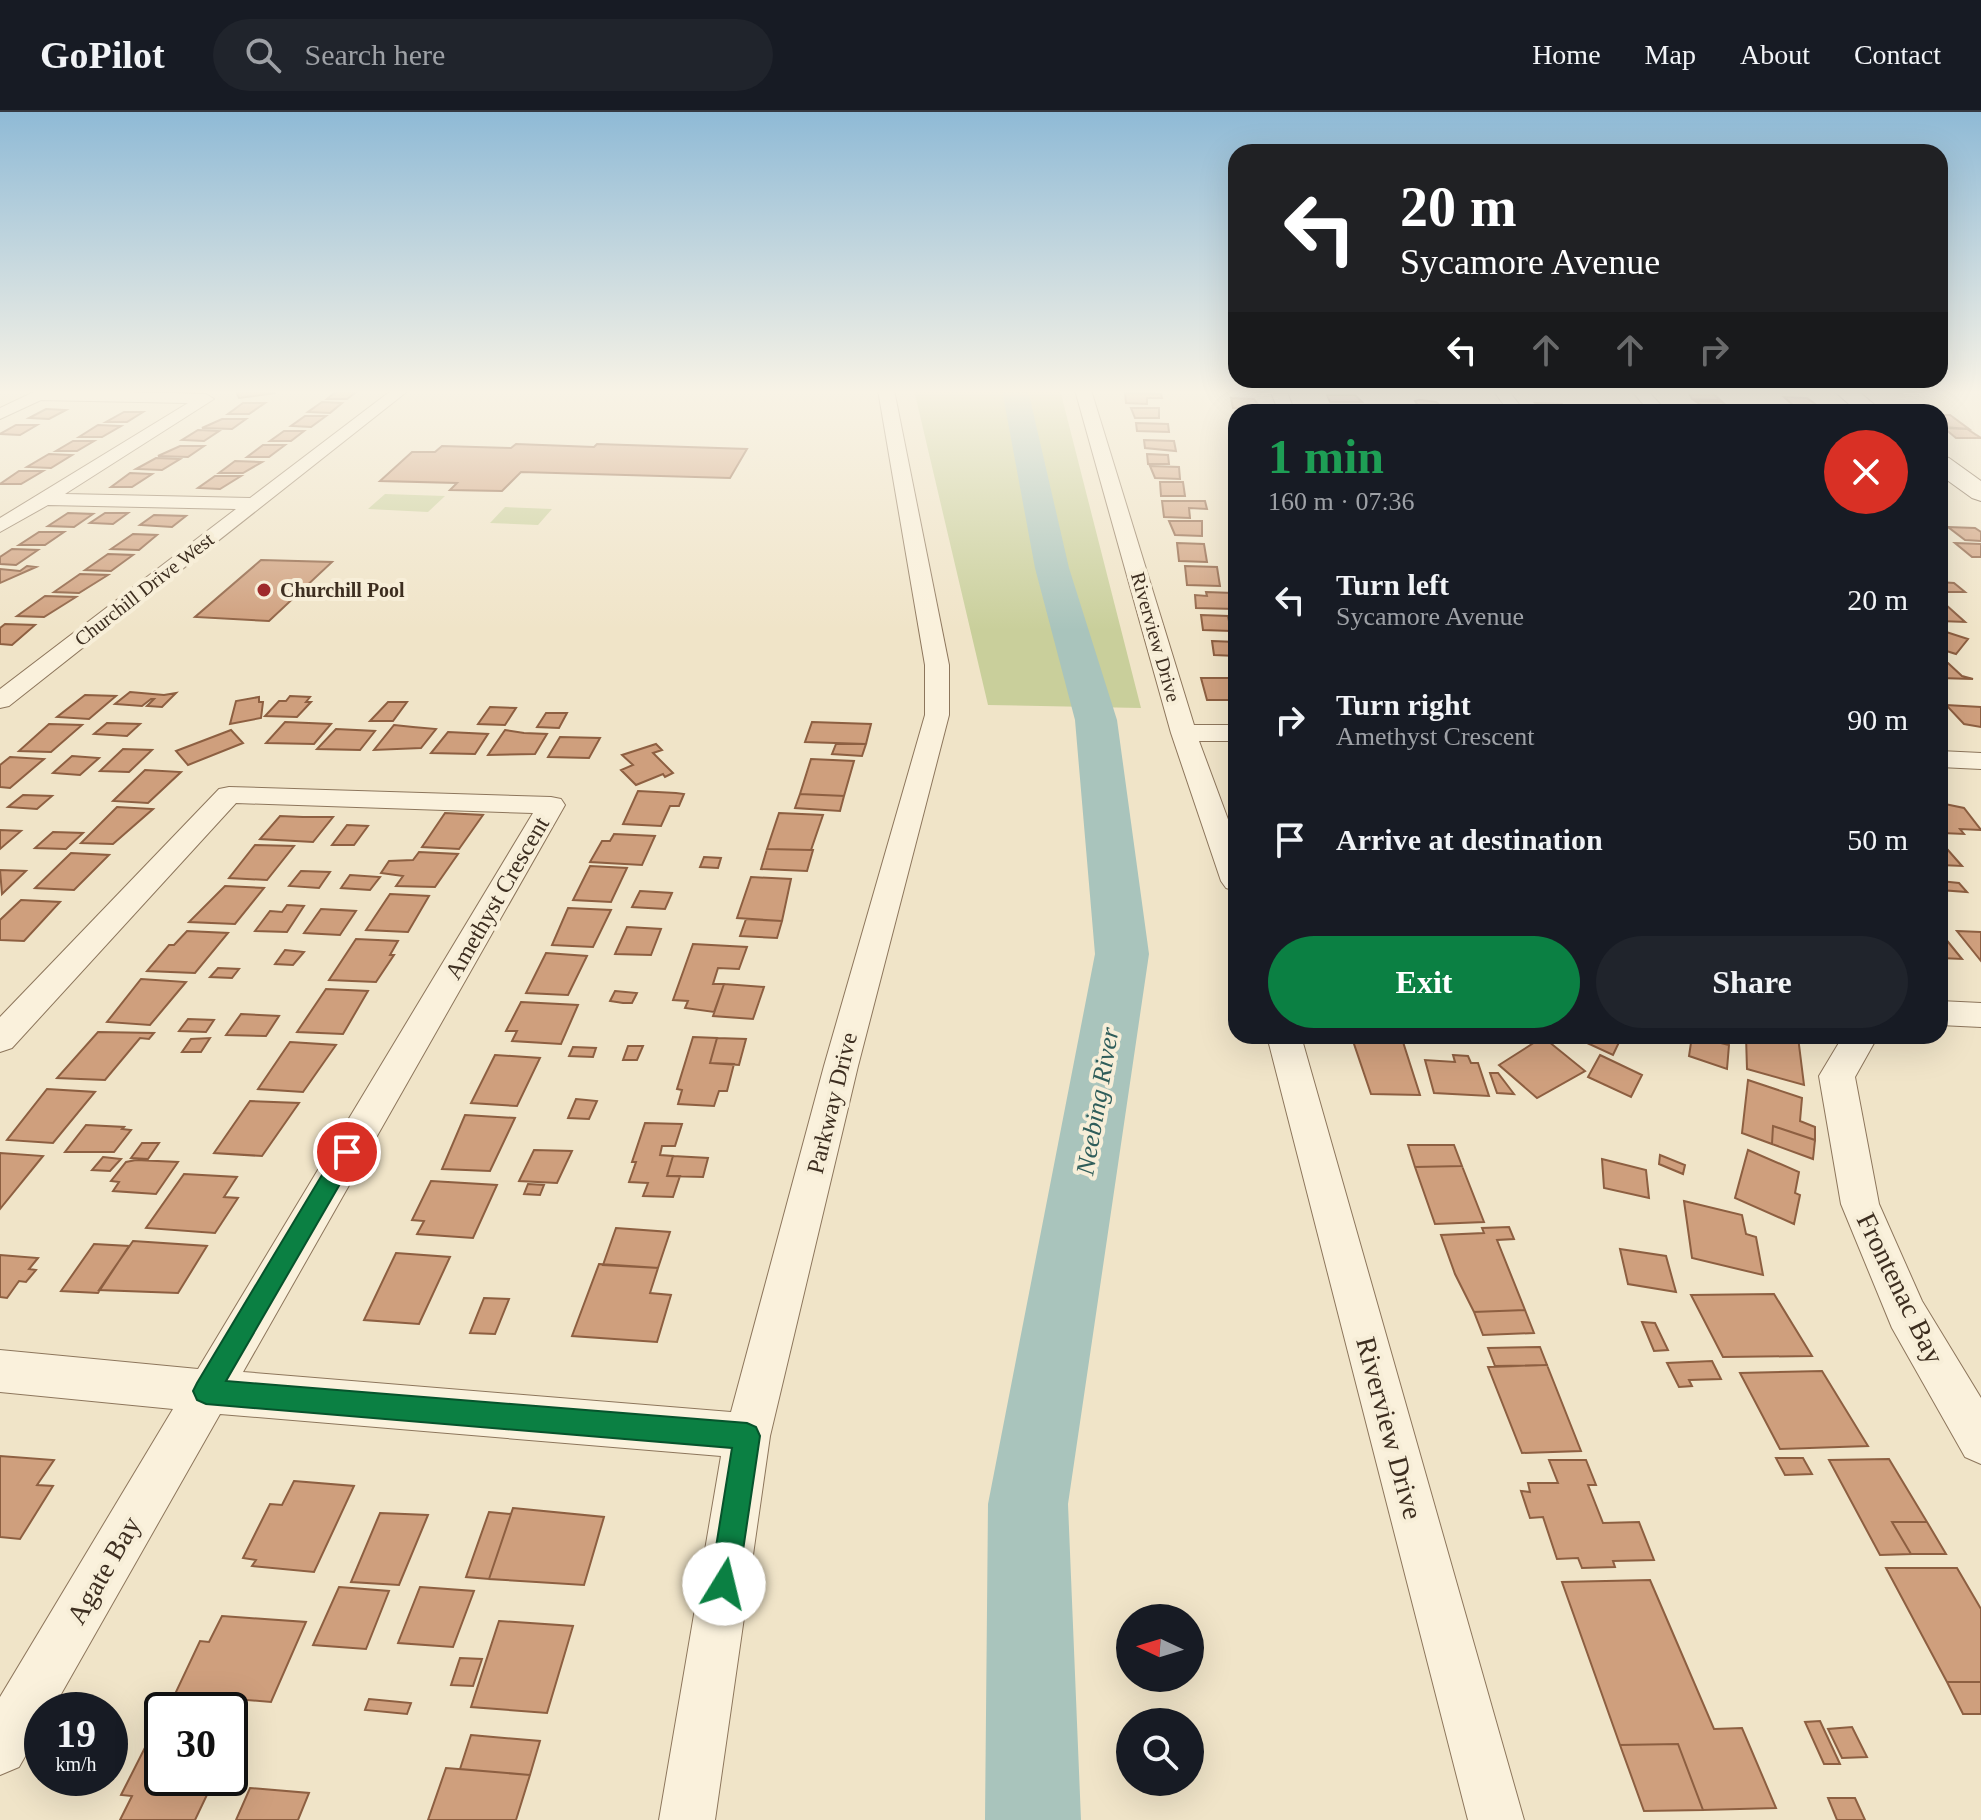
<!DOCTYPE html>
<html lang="en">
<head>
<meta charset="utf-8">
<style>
  body { margin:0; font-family:Georgia,serif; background:#20242c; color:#f1f3f6; height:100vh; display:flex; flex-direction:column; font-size:30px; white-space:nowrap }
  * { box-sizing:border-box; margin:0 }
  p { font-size:26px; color:#9ea1a6 }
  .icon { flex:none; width:44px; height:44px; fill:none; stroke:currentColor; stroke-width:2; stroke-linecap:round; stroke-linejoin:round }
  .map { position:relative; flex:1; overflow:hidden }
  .drawer { position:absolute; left:1228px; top:292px; width:720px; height:640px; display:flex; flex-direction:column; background:#171b24; border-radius:24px; box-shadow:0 8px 32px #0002 }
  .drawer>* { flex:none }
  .banner { position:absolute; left:1228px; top:32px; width:720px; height:244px; border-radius:24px; box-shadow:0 8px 32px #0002; background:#202124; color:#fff; overflow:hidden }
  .needle { width:52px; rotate:274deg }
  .buttons { position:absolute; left:1116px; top:1492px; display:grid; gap:16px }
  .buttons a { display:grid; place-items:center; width:88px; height:88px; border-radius:50%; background:#171b24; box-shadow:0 8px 32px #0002; font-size:40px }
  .speed { position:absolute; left:24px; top:1580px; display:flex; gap:16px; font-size:40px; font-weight:700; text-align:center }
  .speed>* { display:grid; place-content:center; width:104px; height:104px; border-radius:50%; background:#171b24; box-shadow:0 8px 32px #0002; line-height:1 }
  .speed small { font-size:20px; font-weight:400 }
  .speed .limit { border:4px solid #111; border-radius:12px; background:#fff; color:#111 }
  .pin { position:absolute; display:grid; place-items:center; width:68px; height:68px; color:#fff; margin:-34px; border:4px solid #fff; border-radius:50%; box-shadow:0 2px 8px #0007 }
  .me { position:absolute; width:88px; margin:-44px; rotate:9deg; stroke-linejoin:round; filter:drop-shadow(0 0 6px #0008) }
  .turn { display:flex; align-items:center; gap:28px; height:168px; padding:0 40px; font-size:36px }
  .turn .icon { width:104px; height:104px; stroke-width:2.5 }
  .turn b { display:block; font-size:56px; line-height:68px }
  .lanes { display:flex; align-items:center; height:76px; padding:0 40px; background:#0003; justify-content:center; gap:40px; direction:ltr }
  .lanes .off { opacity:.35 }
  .round { display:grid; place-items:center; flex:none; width:84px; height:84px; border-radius:42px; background:#20242c }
  .summary { display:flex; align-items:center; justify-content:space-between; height:136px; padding:0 40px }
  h1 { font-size:48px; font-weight:600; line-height:60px; color:#1e9e55 }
  .action { display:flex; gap:16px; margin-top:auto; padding:16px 40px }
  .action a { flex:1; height:92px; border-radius:48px; background:#0b8043; color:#fff; font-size:32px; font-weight:600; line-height:92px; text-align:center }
  .action a+a { background:#20242c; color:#f1f3f6 }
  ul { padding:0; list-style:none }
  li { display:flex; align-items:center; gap:24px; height:120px; padding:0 40px }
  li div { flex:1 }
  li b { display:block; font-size:30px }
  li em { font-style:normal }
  header { display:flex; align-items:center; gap:48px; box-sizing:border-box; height:112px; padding:0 40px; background:#171b24; border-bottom:2px solid #363941 }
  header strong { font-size:38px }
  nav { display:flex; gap:44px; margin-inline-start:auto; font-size:28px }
  .search { width:560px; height:72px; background:#20242c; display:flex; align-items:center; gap:20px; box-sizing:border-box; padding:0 28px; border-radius:44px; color:#9ea1a6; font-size:30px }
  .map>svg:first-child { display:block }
</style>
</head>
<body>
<header>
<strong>GoPilot</strong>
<div class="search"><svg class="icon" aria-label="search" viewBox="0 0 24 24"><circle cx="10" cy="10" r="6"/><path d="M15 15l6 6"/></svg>Search here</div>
<nav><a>Home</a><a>Map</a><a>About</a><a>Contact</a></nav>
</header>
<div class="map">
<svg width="1981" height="1708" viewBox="0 0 1981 1708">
  <rect width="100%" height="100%" fill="#f0e4c8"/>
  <path fill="#c9cf9b" d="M914 278H1060L1141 596 988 593Z
    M385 382 445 384 428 400 368 397Z
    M505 395 552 397 538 413 490 411Z"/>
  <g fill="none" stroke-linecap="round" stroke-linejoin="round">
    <path fill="#a9c4bc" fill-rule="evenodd" d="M1002 278H1028L1069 456 1117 608 1149 842 1068 1392 1081 1708H985L988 1392 1095 842 1075 608 1035 456Z"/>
  </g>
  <path fill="#cf9f7d" stroke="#8d5f41" stroke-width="2" d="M273 278 275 281 239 286 236 279Z
    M338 278H359L347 287H327Z
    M1688 279H1710L1720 288 1692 287Z
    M1125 281 1161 282 1162 286H1147V292L1126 291Z
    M1327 283H1355L1362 290H1330Z
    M1784 285 1807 286 1819 295H1795Z
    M1231 286 1254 287 1261 297 1233 296Z
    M1420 288 1436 290 1442 295H1439L1441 298 1420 297 1415 289Z
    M1695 289 1722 290 1732 298H1709Z
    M322 290 342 291 330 301 308 300Z
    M243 291H265L249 302H228Z
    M1535 291 1562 292 1569 300H1542Z
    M1333 293 1354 294 1364 300H1335Z
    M1568 293 1596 294 1601 300H1573Z
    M1602 293 1629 294 1635 300H1608Z
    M1131 296H1159V306H1135Z
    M46 297 66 298 49 307 29 306Z
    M124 300H143L127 310H106Z
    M1940 303H1950L1969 317 1944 315 1940 312Z
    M305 304H326L311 315 291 314Z
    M222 307H246L232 317 202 316Z
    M1136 311 1168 312 1169 320 1137 319Z
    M16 313H37L20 323 0 322Z
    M98 313 121 314 102 325H79Z
    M1944 316 1967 317 1981 326H1956Z
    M198 318 219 319 204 329 182 328Z
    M284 319H304L291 329H270Z
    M1144 328 1174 329 1176 339 1145 336Z
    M73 329H94L77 339H56Z
    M516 332 594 335 597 332 747 337 730 366 521 360 502 379 450 378 457 371 380 369 412 340H435L442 334 511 336Z
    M263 333H285L269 345H247Z
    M180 334H204L188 345 158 344Z
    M49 342 72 343 51 356 27 355Z
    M1147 342 1168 343 1169 352H1148Z
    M156 346 180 347 162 358 136 357Z
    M235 349 262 350 243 361H219Z
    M1150 354 1179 355 1180 367 1155 366Z
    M19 359H43L21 372H0Z
    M130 361 152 362 132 375H111Z
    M215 364H241L220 377 198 376Z
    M1160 370H1183L1185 384H1161Z
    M1162 389H1205L1207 397 1189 396 1190 406 1164 405Z
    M68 401 93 402 74 415 48 414Z
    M105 401H128L113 412 90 411Z
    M154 403 186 404 172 415 140 413Z
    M1169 409H1202V424L1175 423Z
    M1948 415 1975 416 1981 420V429L1965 428Z
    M39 420H64L45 433H19Z
    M133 422 157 423 139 438 111 437Z
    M1177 431 1204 432 1207 450 1179 449Z
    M1955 431 1981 432V445H1972Z
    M12 437 38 438 16 453 0 452V445Z
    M108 442 133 443 111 459 85 458Z
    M261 448 332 450 269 509 195 505Z
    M27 454 36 455 0 471V457L20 459Z
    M1185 454 1217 455 1220 474 1187 473Z
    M80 462 108 463 79 481 54 480Z
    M1940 470 1954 471 1965 480H1945Z
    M1206 480 1233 481 1235 497 1196 496 1195 483 1207 484Z
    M45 484 76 485 44 505 17 504Z
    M1940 492H1945L1965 510 1940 509Z
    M1201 503 1228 504 1231 519 1203 518Z
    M5 512 35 513 12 533 0 532V516Z
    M1940 518 1968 527 1956 542 1940 537Z
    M1212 529 1236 530V544L1214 543Z
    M1940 551H1948L1962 564 1973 567 1940 566Z
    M1201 566H1232L1236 588H1207Z
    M130 580 164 583 176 581 162 595 147 594 154 587H151L142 594 115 592Z
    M85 583 116 584 89 607 57 605Z
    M290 584 310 585 306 590H311L297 605 265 604 279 589H286Z
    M259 585V590H263L261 606 230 612 236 589Z
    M388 590H407L393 609H370Z
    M1946 593 1981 595V615L1964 612Z
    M490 595 516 596 505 613 478 612Z
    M546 601H567L559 616 537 615Z
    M285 610 331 612 314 632 266 631Z
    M812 610 871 612 866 632 805 630Z
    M107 611 140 612 127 624 94 622Z
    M49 612 82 613 51 640 19 639Z
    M394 613 413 615 436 617 421 636 374 638Z
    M336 617 375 619 360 638 317 637Z
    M231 618 243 631 188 653 176 639Z
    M505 618 524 621 547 622 535 642 488 643Z
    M448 620 488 622 475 642 431 641Z
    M560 625 600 626 589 646 548 645Z
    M656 632 662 638 653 641 673 661 665 665 663 662 636 673 621 658 633 653 622 643Z
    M836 632H866L862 644 832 642Z
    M123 637 152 638 129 660 100 659Z
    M72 644 99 646 80 663 53 661Z
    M10 645 44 647 10 676 0 675V653Z
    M811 647 854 649 844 684 800 682Z
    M145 658 181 660 148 691 113 689Z
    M638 679 676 681 684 682 679 694H670L661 714 623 712Z
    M800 682 844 684 840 699 795 696Z
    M23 683 52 684 37 697 8 695Z
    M1940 691 1964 696 1981 718 1960 717 1964 722 1942 721Z
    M117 695 153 697 113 732 81 731Z
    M445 701 483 703 459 737 422 735Z
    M779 701 823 703 811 738 767 737Z
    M280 704 303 705H333L313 730 260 727Z
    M347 713 368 714 354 733H332Z
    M0 718 21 719 0 737Z
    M53 720 83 721 66 737 35 736Z
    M614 722 655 724 642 753 590 750 602 729H610Z
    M1940 729 1962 754 1940 753Z
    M255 733 294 734 267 768 229 766Z
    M767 737 811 738H813L807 759 761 757Z
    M419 740 458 742 435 775 396 774 403 764 381 761 389 749 413 748Z
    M71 741 109 743 74 778 35 776Z
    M704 745 721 746 718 756 700 755Z
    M590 754 627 756 611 790 573 788Z
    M0 758 26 759 2 782Z
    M301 759 330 760 319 776 289 774Z
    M350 763 380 765 370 778 341 776Z
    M751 765 791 767 782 809 737 806Z
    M1940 769 1959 771 1967 780 1940 778Z
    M225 774 264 776 235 812 189 810Z
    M640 779 672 781 665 797 632 795Z
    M390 782 429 784 408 820 366 818Z
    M21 788 60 790 24 829 0 828V808Z
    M287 793 304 794 287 820 255 819 270 799 282 800Z
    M568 796 611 798 593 835 552 833Z
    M321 797 356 799 340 823 304 821Z
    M746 807 782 809 777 826 740 824Z
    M627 815 661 817 651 843 615 842Z
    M187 819 228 821 195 861 147 859 169 833H174Z
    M1957 819 1981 820V849Z
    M1940 820 1962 847 1940 846Z
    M356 827 398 829 390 843H394L376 870 329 868Z
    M693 832 747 835 739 857 718 856 713 872H724L714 900 685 896 688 889 673 888Z
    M285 838 304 840 293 853 275 852Z
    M546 841 587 844 568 883 526 881Z
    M218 856 239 857 232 866 210 865Z
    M141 867 186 870 150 913 107 910Z
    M724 872 764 875 753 907 713 904Z
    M326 877 368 879 343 922 297 920Z
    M615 879 637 881 632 891H623L610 889Z
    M521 890 578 893 561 932 512 929 517 919H506Z
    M241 902 279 904 266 924 226 923Z
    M188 907 214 908 206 920 179 919Z
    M98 920 154 921 149 927 140 926 105 968 57 966Z
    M1572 924H1622L1613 943Z
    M1692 924 1729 933 1727 957 1689 944Z
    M1746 924 1798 925 1804 973 1747 957Z
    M693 925 717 926 710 951 734 952 727 979H719L714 994 678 992 682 978 677 977Z
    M1543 925 1585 959 1537 986 1499 953Z
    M210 926 201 940H182L191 927Z
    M717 926 746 927 739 953 710 951Z
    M1353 929 1403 930 1420 983 1371 982Z
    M290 930 336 933 303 980 258 977Z
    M628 934H643L637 948H623Z
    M573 935 596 936 593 945 569 944Z
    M495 943 540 946 517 994 471 991Z
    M1453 943 1468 944 1471 951H1478L1489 984 1434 981 1425 948 1455 950Z
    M1600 943 1642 963 1631 985 1588 965Z
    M1490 961H1498L1514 982 1497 981Z
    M1748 968 1802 986 1800 1009 1815 1015V1028L1773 1014 1772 1032 1742 1021Z
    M47 977 95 980 53 1031 7 1028Z
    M576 987 597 989 589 1007 568 1006Z
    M250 989 299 991 262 1044 214 1041Z
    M465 1003 515 1006 490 1059 442 1057Z
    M645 1011 682 1012 675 1034H662L660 1043 673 1044 667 1064H680L673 1085 643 1084 648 1071 629 1070 636 1050H632Z
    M86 1013 124 1015 122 1017 131 1018 114 1040H65Z
    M1773 1014 1815 1028 1813 1047 1772 1032Z
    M142 1031H159L148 1047 131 1046Z
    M1408 1033H1454L1462 1054 1415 1055Z
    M534 1038 572 1039 557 1071 519 1069Z
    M1748 1038 1799 1060 1795 1081 1800 1083 1794 1112 1735 1086Z
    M0 1041 43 1044 0 1097Z
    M1660 1043 1685 1053 1683 1062 1659 1052Z
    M673 1044 708 1046 703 1065 667 1064Z
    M103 1045 121 1047 110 1059 92 1058Z
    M1602 1047 1646 1058 1649 1086 1604 1076Z
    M136 1048 178 1050 156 1082 113 1079 119 1070 111 1069 126 1050Z
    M1462 1054 1484 1110 1435 1112 1415 1055Z
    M184 1062 237 1065 224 1085 238 1086 215 1121 146 1116Z
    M431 1069 497 1073 473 1126 417 1122 424 1109 412 1108Z
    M528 1072 544 1073 540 1083 524 1082Z
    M1684 1089 1742 1103 1746 1122 1756 1125 1763 1163 1692 1146Z
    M1509 1115 1514 1127 1497 1128 1525 1198 1474 1200 1455 1162 1441 1123 1484 1121 1482 1116Z
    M616 1116 670 1120 658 1156 603 1153Z
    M133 1129 207 1134 178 1181 99 1178Z
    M94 1132 129 1134 98 1181 61 1179Z
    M1620 1137 1666 1144 1676 1180 1628 1172Z
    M396 1141 450 1145 419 1212 364 1208Z
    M0 1143 38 1146 29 1157 36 1158 26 1170 19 1169 7 1186 0 1185Z
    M599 1152 658 1156 650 1181 671 1183 657 1230 572 1224Z
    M1774 1182 1812 1244 1723 1245 1691 1183Z
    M484 1186 509 1187 495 1222 470 1221Z
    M1525 1198 1534 1221 1483 1223 1474 1200Z
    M1642 1210 1655 1211 1668 1238 1654 1239Z
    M1540 1235 1547 1253 1495 1254 1488 1236Z
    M1712 1249 1721 1267 1689 1268 1692 1274 1679 1275 1667 1251Z
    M1547 1253 1581 1339 1522 1341 1488 1255Z
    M1822 1259 1868 1334 1780 1337 1740 1261Z
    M0 1344 54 1348 37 1373 53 1374 20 1427 0 1425Z
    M1776 1346H1803L1812 1362 1785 1363Z
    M1889 1347 1927 1410H1892L1911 1442 1880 1443 1829 1348Z
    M1549 1348H1586L1596 1373H1588L1603 1411 1639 1410 1654 1448 1613 1449 1615 1455 1582 1456 1578 1446 1557 1447 1543 1405 1530 1406 1521 1379 1530 1380 1528 1371H1558Z
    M294 1369 354 1374 314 1460 252 1454 256 1448 243 1446 270 1392 282 1393Z
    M513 1396 604 1405 584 1473 489 1467Z
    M489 1400 511 1402 489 1467 466 1465Z
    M380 1401 428 1403 399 1473 351 1470Z
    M1892 1410H1927L1946 1442H1911Z
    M1886 1456H1957L1981 1497V1570H1947Z
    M1650 1468 1714 1617 1742 1616 1776 1696 1703 1698 1678 1632 1620 1633 1562 1470Z
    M339 1475 389 1479 366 1537 313 1533Z
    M420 1475 474 1479 453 1535 398 1531Z
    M222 1504 306 1510 271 1590 175 1582 200 1529 209 1530Z
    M499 1509 573 1514 547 1601 471 1595Z
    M460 1546 482 1547 473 1574 451 1573Z
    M1947 1570H1981V1602H1963Z
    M369 1587 411 1591 407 1602 365 1598Z
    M162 1602V1666H215L195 1708H120L132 1684 121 1683Z
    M1820 1609 1840 1652H1824L1805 1610Z
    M1852 1615 1867 1645 1842 1646 1828 1617Z
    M471 1623 540 1629 530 1663 460 1657Z
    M1678 1632 1703 1698 1644 1699 1620 1633Z
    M446 1656 530 1663 516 1708H428Z
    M250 1676 309 1681 298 1708H236Z
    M1828 1686H1855L1865 1708H1837Z"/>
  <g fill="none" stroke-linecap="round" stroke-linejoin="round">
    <defs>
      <path id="street" d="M38 278 206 282 214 287 65 382 250 386 392 278H409L9 594 0 596V577L236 397 48 393 0 420V406L188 291 41 288 0 307V296Z
        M878 278H894L949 553V603L858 954 770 1324 715 1708H659L721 1344 220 1302 52 1598H42V1615L19 1655 0 1663V1585L173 1297 0 1280V1238L198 1257 533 701 236 691 12 936 0 940V905L219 677 229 675 551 685 561 687 565 693 243 1260 731 1300 824 954 925 603V553Z
        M1075 278H1091L1194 613H1236V629H1199L1236 729V779L1226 776 1221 769 1171 621Z
        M1270 278H1286L1295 300H1279Z
        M1493 278H1508L1525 300H1509Z
        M1631 278H1647L1667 300H1650Z
        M1940 639 1981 641V657L1940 655Z
        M1940 889 1981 891V915L1940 913Z
        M1267 924H1301L1524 1708H1468Z
        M1843 924H1878L1855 965 1879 1092 1922 1189 1981 1286V1352L1965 1345 1892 1216 1841 1092 1819 964Z"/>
      <path id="secondary" d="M1833 278H1857L1883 300H1858Z
        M1940 344 1949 346 1981 369V389L1972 386 1940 363Z"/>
    </defs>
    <use href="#street" stroke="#8d765c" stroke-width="2"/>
    <use href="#secondary" stroke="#6f573f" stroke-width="2"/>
    <use href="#street" fill="#faf1dc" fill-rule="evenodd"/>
    <use href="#secondary" fill="#faf1dc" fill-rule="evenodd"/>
  </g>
  <linearGradient id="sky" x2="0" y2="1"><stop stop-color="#8fbad6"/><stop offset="0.54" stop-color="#f8f3e6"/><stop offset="1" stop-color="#f8f3e6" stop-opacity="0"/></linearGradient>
  <rect width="1981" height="518" fill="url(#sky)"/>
  <path fill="#0b8043" stroke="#07532c" stroke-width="2" d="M347 1031 355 1033 358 1040 355 1046 226 1269 747 1311 756 1315 760 1324 738 1472 734 1482 724 1486 714 1482 710 1472 732 1336 206 1292 197 1288 193 1279 197 1271 340 1033Z"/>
  <circle fill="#9e2a2b" stroke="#f7eed8" stroke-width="3" cx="264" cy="478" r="8"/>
  <g text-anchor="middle" stroke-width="8" stroke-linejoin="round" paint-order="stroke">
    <g font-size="20" fill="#3d2e20" stroke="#f7eed8">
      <text transform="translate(144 477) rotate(-38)" y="7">Churchill Drive West</text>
      <text transform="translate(1156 525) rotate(74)" y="7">Riverview Drive</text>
    </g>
    <g font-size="20" font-weight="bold" fill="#3d2e20" stroke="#f7eed8" text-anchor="start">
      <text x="280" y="485">Churchill Pool</text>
    </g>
    <g font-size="24" fill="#3d2e20" stroke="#f7eed8">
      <text transform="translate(497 786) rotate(-60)" y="8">Amethyst Crescent</text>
      <text transform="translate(832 991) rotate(-76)" y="8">Parkway Drive</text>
    </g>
    <g font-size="26" font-style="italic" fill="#2f5d5a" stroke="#f7eed8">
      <text transform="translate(1097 989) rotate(-80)" y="9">Neebing River</text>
    </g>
    <g font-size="28" fill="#3d2e20" stroke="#f7eed8">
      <text transform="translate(1901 1176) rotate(64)" y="10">Frontenac Bay</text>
      <text transform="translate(1390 1316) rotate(75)" y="10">Riverview Drive</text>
      <text transform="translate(103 1458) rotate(-60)" y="10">Agate Bay</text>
    </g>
  </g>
</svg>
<div class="buttons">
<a><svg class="needle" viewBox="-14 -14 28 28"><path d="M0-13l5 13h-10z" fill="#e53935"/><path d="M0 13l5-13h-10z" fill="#9ea1a6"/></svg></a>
<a><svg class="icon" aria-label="search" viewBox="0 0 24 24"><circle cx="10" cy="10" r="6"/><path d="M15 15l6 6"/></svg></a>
</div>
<div class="speed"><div>19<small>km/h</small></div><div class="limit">30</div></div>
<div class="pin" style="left:347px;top:1040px;background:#d93025"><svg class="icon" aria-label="arrive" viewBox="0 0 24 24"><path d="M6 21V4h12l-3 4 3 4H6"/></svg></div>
<svg class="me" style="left:724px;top:1472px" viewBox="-20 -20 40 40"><circle r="19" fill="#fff"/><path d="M0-13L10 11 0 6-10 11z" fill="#0b8043"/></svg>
<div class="banner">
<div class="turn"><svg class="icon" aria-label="left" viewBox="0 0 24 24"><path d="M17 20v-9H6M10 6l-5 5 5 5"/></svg><div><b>20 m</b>Sycamore Avenue</div></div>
<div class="lanes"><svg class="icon" aria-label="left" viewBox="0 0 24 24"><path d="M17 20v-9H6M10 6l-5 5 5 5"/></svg><svg class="icon off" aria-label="ahead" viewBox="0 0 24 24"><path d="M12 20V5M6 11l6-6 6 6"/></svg><svg class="icon off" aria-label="ahead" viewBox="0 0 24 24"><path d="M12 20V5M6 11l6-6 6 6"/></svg><svg class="icon off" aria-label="right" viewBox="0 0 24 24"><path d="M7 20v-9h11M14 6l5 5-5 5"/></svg></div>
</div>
<section class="drawer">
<div class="summary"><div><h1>1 min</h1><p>160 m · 07:36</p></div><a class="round" style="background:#d93025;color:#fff"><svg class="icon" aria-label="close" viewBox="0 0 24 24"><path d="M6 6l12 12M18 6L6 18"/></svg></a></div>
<ul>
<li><svg class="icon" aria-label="left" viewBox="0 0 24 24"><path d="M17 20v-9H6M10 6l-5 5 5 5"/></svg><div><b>Turn left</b><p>Sycamore Avenue</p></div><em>20 m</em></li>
<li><svg class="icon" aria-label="right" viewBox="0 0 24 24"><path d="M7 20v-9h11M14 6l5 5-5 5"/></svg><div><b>Turn right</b><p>Amethyst Crescent</p></div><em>90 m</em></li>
<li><svg class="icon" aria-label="arrive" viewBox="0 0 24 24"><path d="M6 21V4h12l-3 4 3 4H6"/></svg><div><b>Arrive at destination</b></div><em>50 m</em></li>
</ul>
<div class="action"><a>Exit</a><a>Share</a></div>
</section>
</div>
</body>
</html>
